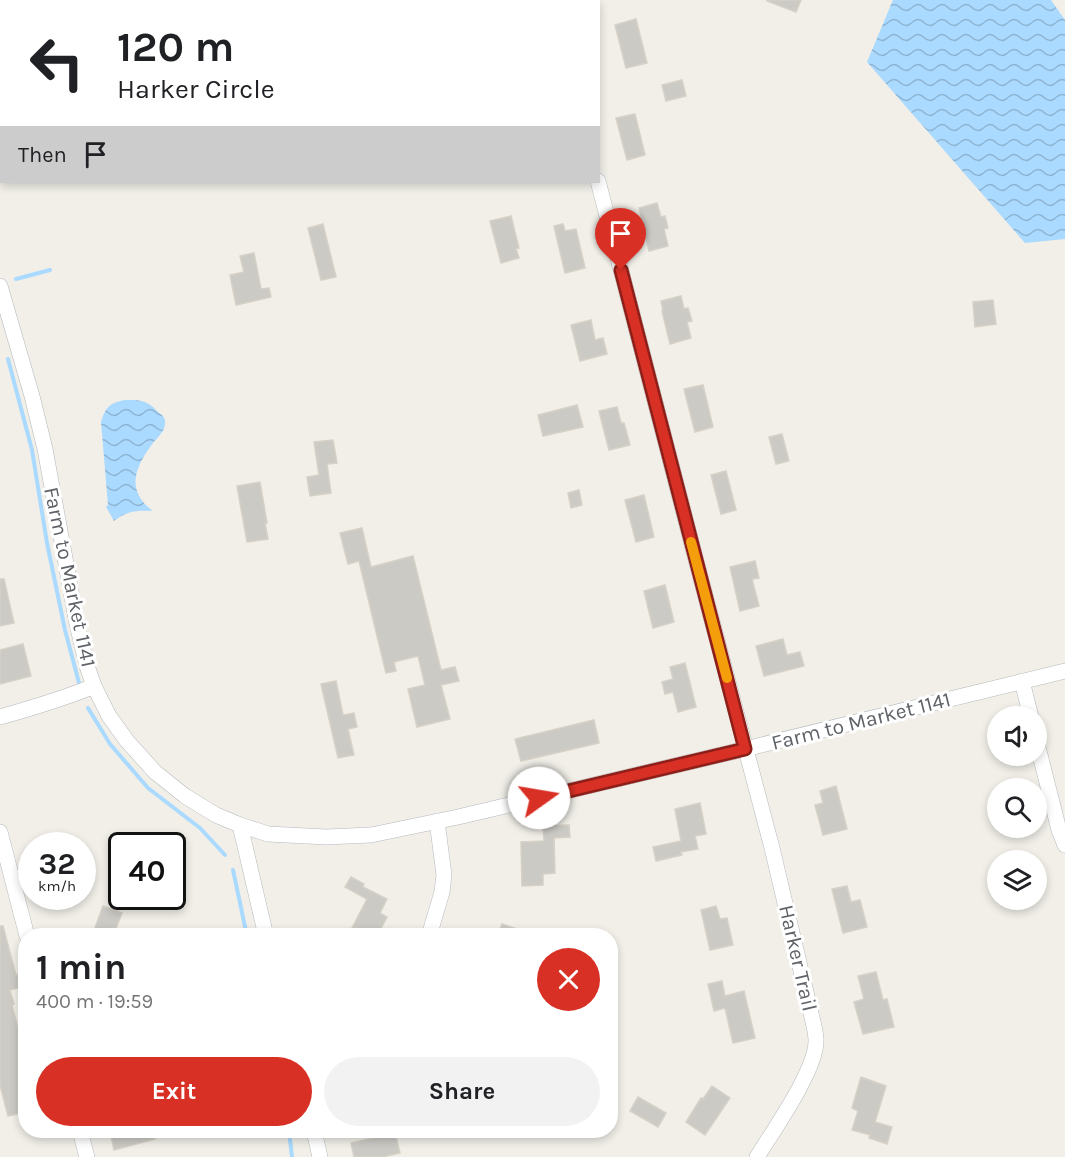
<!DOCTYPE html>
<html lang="en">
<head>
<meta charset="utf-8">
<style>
  body { margin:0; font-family:Karla,sans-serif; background:#f2f2f2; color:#202124; height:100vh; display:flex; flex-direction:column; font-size:22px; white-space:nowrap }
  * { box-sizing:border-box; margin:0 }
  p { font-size:20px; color:#757577 }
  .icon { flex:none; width:33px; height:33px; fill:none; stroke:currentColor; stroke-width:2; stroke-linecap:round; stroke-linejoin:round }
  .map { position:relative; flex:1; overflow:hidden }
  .details { position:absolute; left:18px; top:928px; width:600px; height:210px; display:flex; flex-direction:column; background:#fff; border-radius:24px; box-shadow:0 3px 9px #0003 }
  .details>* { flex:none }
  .guide { position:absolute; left:0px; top:0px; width:600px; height:183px; box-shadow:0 3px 9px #0003; background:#fff; color:#202124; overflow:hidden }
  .tools { position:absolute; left:987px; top:706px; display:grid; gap:12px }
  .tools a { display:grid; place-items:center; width:60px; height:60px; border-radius:50%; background:#fff; box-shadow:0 3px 9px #0003; font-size:30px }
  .speed { position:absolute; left:18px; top:832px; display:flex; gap:12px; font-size:30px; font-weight:700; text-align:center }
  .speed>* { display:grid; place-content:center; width:78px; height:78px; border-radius:50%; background:#fff; box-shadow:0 3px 9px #0003; line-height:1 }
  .speed small { font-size:15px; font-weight:400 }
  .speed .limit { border:3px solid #111; border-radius:9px; background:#fff; color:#111 }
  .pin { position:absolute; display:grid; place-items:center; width:51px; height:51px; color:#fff; margin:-62px -26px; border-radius:50% 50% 50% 0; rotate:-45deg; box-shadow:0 0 6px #0007 }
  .pin .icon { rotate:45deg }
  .me { position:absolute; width:66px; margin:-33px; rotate:77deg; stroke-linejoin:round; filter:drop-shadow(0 0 4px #0008) }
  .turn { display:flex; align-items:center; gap:21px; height:126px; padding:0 18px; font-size:27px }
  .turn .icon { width:78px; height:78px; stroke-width:2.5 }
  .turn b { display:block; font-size:42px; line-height:51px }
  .then { display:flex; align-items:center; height:57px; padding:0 18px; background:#0003; gap:12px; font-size:22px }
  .round { display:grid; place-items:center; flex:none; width:63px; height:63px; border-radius:32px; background:#f2f2f2 }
  .headline { display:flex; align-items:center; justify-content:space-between; height:102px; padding:0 18px }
  h1 { font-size:36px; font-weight:700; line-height:45px }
  .button { display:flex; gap:12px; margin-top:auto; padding:12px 18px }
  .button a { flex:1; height:69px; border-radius:36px; background:#d93025; color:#fff; font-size:24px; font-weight:700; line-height:69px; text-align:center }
  .button a+a { background:#f2f2f2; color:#202124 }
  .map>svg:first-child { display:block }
</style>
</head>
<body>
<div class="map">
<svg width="1065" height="1157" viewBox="0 0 1065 1157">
  <defs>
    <pattern id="water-waves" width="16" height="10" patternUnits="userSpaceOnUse" patternTransform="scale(1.5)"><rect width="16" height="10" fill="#aadaff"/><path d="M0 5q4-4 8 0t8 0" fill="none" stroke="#8eb4d2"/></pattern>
  </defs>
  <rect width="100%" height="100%" fill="#f1efe8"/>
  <path fill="url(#water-waves)" d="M893 0H1051L1065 20V239L1025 243 867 62Z
    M125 400C141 400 147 400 158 412 162 415 166 418 165 423 165 431 158 437 153 443 135 467 125 490 153 511 138 510 126 511 114 521L106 507 108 505 101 422C106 406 110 403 125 400Z"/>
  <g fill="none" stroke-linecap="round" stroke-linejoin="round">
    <path stroke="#aadaff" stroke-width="4" d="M16 279 50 270
      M8 359 32 450 47 543 65 630 79 683
      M88 708 110 744 148 788 200 828 225 855
      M233 870 247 936
      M289 1131 292 1157"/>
  </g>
  <path fill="#cccac5" stroke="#d6d1c6" stroke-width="1.5" d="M767 0H801L796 12 767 1Z
    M636 19 647 63 626 68 615 25Z
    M682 80 686 96 666 101 662 85Z
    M635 114 645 155 627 160 616 118Z
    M657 203 661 217 665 216 668 228 664 229 668 246 649 251 639 208Z
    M511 216 519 248 516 249 519 258 501 263 490 221Z
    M323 224 336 277 321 280 308 228Z
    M563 224 565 231 576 229 585 268 565 273 554 226Z
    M254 253 261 289 269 288 271 297 236 305 230 275 244 272 240 256Z
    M681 296 684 309 688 308 692 321 687 322 691 338 670 344 662 311H663L661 301Z
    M993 300 996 324 975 327 973 302Z
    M591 320 595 340 603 338 607 354 580 361 571 325Z
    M703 385 713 427 695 432 684 389Z
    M577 405 583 427 543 436 538 415Z
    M617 407 621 423H624L630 445 609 450 599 411Z
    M782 434 789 461 776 464 769 437Z
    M333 440 337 463 327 464 331 493 310 496 307 477 319 475 314 442Z
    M726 471 736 510 721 514 711 475Z
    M260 482 267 523H265L268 539 247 542 237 486Z
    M579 490 582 505 571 508 568 493Z
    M644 495 654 537 636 542 625 500Z
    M362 528 371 567 413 556 441 670 455 667 459 681 441 685 450 719 417 727 408 689 425 685 418 656 394 662 396 671 386 673 359 561 348 564 340 533Z
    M755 561 759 578 752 579 759 606 740 611 730 567Z
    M0 579H4L14 623 0 626Z
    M665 585 674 622 653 628 644 591Z
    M783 639 787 655 800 652 804 666 764 676 756 646Z
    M23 644 31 676 0 684V650Z
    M685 663 696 707 678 712 673 692 665 694 662 682 673 679 670 667Z
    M336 681 343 715 354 713 357 727 348 729 354 755 338 758 321 684Z
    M594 720 599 743 521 761 515 739Z
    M836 786 847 829 823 835 815 805 823 803 820 791Z
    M700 803 706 834 695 836 698 849 681 852 682 855 656 861 653 847 681 841 675 809Z
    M569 825 570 837 554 838 555 873 543 874V885L522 886 521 842 544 841 543 826Z
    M351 877 364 884 363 887 387 899 380 913 387 917 377 936H358L350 932 367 899 345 887Z
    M847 886 851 902 860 900 867 927 843 933 832 889Z
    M103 906 122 913 113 936H92Z
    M716 906 720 919 727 918 733 945 710 950 701 910Z
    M502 924 532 934 531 936H498Z
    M0 926H3L16 975 19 974 22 987 10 990 14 1004 12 1005 18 1028 26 1026V1112L8 1116 0 1085Z
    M876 972 883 1000 887 999 894 1027 863 1034 854 1002 864 999 858 976Z
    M722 981 725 996 744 991 755 1038 733 1043 725 1008 714 1011 708 984Z
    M861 1077 886 1086 875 1122 892 1127 887 1144 869 1138 870 1135 852 1130 858 1111 852 1108Z
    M712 1086 730 1098 705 1135 686 1122 701 1098 703 1099Z
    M638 1097 666 1113 658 1127 630 1111Z
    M110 1131H153L155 1139 114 1150Z
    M395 1133 400 1153 382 1157H354L351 1143Z"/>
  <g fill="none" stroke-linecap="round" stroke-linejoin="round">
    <defs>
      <path id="minor" d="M598 181 697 564 772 848 814 1026C815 1031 816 1036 816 1040 817 1069 773 1131 757 1157
        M0 286 32 396 45 449 77 624 87 666 94 686 109 716 127 741 155 772 185 796 216 815 240 825 268 834 326 837 371 835 458 817 745 749 1065 671
        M1022 681 1031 717
        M0 717C32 708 63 699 94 686
        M1036 739 1059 830 1065 845
        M240 825 266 936
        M0 832 27 936
        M429 936 442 892 444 875 437 821
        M80 1131 87 1157
        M314 1131 320 1157"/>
    </defs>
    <use href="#minor" stroke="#b5b8bc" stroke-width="16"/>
    <use href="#minor" stroke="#fff" stroke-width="15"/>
  </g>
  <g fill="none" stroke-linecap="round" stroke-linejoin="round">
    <defs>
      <path id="route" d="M539 798 745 749 621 270"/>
    </defs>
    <use href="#route" stroke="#8d1f18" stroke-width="15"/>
    <use href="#route" stroke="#d93025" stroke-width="10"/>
    <path stroke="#f59e0b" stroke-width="10" d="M691 542 727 678"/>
  </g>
  <g text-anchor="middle" stroke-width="6" stroke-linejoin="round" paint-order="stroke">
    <g font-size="21" fill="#5f6368" stroke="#fff">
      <text transform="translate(70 577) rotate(78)" y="7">Farm to Market 1141</text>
      <text transform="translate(861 721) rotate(-14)" y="7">Farm to Market 1141</text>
      <text transform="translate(798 958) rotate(77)" y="7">Harker Trail</text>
    </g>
  </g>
</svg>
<div class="tools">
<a><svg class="icon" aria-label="sound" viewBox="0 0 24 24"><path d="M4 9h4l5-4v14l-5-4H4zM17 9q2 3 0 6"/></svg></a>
<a><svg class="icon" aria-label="search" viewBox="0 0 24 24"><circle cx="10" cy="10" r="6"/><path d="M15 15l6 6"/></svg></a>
<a><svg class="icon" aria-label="layers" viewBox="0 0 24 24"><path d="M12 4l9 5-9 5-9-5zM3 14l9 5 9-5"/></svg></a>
</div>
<div class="speed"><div>32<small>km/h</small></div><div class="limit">40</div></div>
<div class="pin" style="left:621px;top:270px;background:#d93025"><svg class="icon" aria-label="arrive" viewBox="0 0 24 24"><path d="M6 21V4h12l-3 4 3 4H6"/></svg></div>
<svg class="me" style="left:539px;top:798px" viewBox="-20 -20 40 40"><circle r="19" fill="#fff"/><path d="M0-13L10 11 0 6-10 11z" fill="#d93025"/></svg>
<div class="guide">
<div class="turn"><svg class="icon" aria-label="left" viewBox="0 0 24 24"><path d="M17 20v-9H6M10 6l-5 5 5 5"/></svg><div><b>120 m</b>Harker Circle</div></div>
<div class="then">Then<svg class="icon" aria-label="arrive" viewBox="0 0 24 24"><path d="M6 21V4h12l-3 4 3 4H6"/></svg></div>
</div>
<section class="details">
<div class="headline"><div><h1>1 min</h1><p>400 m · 19:59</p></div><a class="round" style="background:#d93025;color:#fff"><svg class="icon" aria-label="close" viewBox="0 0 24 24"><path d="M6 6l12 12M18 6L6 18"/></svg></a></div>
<div class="button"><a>Exit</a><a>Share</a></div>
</section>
</div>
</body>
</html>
